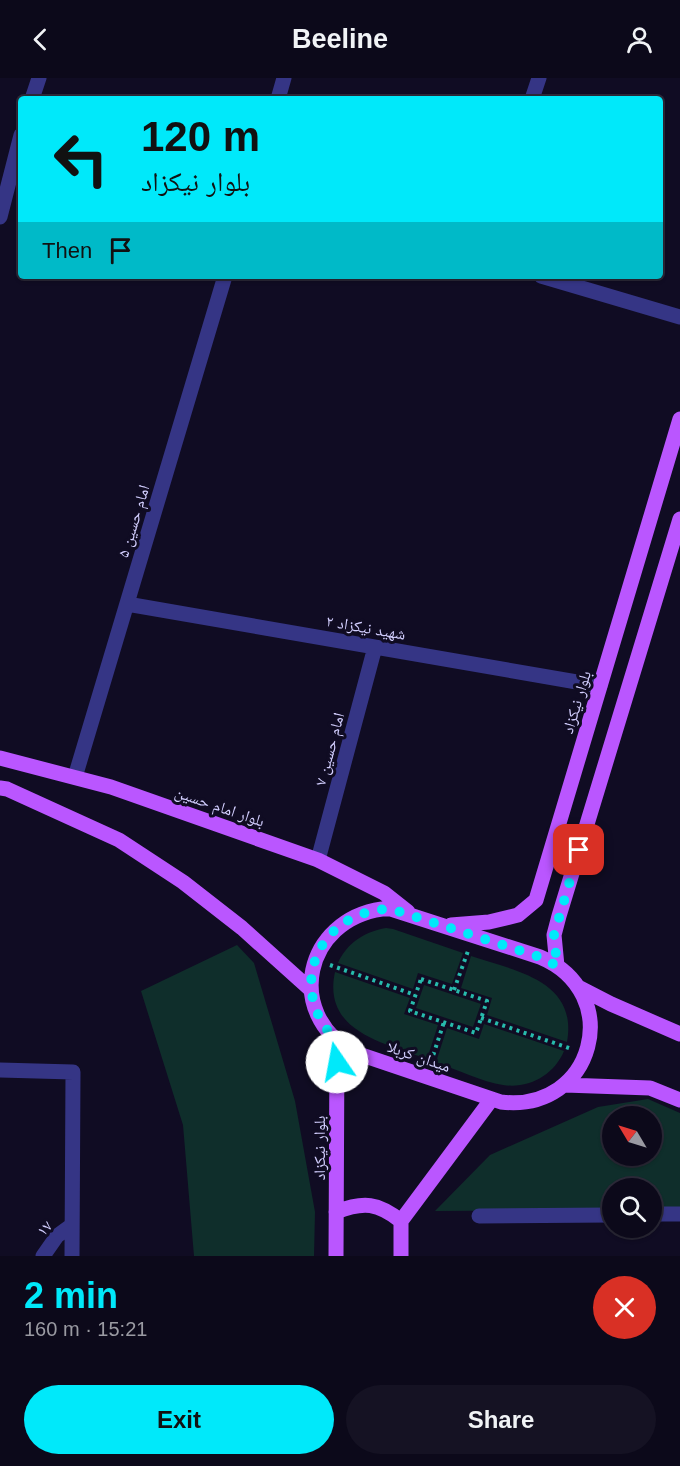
<!DOCTYPE html>
<html lang="en">
<head>
<meta charset="utf-8">
<style>
  body { margin:0; font-family:Helvetica,"Noto Naskh Arabic",sans-serif; background:#151223; color:#f1f3f6; height:100vh; display:flex; flex-direction:column; font-size:22px; white-space:nowrap }
  * { box-sizing:border-box; margin:0 }
  p { font-size:20px; color:#9a9aa2 }
  .icon { flex:none; width:33px; height:33px; fill:none; stroke:currentColor; stroke-width:2; stroke-linecap:round; stroke-linejoin:round }
  .map { position:relative; height:1178px; overflow:hidden }
  .sheet { display:flex; flex-direction:column; background:#0c091a; flex:1 }
  .sheet>* { flex:none }
  .top-card { position:absolute; left:18px; top:18px; width:645px; height:183px; border-radius:6px; box-shadow:0 2px 4px #0004,0 0 0 2px #2c2a39; background:#00e9fa; color:#111; overflow:hidden }
  .needle { width:39px; rotate:308deg }
  .fabs { position:absolute; left:602px; top:1028px; display:grid; gap:12px }
  .fabs a { display:grid; place-items:center; width:60px; height:60px; border-radius:50%; background:#0c091a; box-shadow:0 2px 4px #0004,0 0 0 2px #2c2a39; font-size:30px }
  .pin { position:absolute; display:grid; place-items:center; width:51px; height:51px; color:#fff; margin:-26px; border-radius:12px; box-shadow:0 3px 9px #0006 }
  .me { position:absolute; width:66px; margin:-33px; rotate:348deg; stroke-linejoin:round; filter:drop-shadow(0 0 4px #0008) }
  .turn { display:flex; align-items:center; gap:21px; height:126px; padding:0 24px; font-size:27px }
  .turn .icon { width:78px; height:78px; stroke-width:2.5 }
  .turn b { display:block; font-size:42px; line-height:51px }
  .then { display:flex; align-items:center; height:57px; padding:0 24px; background:#0003; gap:12px; font-size:22px }
  .round { display:grid; place-items:center; flex:none; width:63px; height:63px; border-radius:32px; background:#151223 }
  .summary { display:flex; align-items:center; justify-content:space-between; height:102px; padding:0 24px }
  h1 { font-size:36px; font-weight:600; line-height:45px; color:#00e9fa }
  .cta { display:flex; gap:12px; margin-top:auto; padding:12px 24px }
  .cta a { flex:1; height:69px; border-radius:36px; background:#00e9fa; color:#111; font-size:24px; font-weight:600; line-height:69px; text-align:center }
  .cta a+a { background:#151223; color:#f1f3f6 }
  header { display:flex; justify-content:space-between; align-items:center; height:78px; padding:0 24px; background:#0c091a; font-size:27px; font-weight:600 }
  .map>svg:first-child { display:block }
</style>
</head>
<body>
<header><svg class="icon" aria-label="back" viewBox="0 0 24 24"><path d="M15 5l-7 7 7 7"/></svg>Beeline<svg class="icon" aria-label="person" viewBox="0 0 24 24"><circle cx="12" cy="8" r="4"/><path d="M4 21q1-7 8-7t8 7"/></svg></header>
<div class="map">
<svg width="680" height="1178" viewBox="0 0 680 1178">
  <rect width="100%" height="100%" fill="#100c23"/>
  <path fill="#0f2e2b" fill-rule="evenodd" d="M386 850 393 851 463 875 452 906 418 895 413 911 338 885C347 865 364 854 386 850Z
    M237 867 254 885 295 1023 315 1134 314 1178H194L183 1047 141 913Z
    M471 878C515 893 578 902 567 964L487 937 492 920 461 910Z
    M335 894 410 920 404 936 438 947 427 981C385 965 322 954 335 894Z
    M424 907 481 926 473 949 416 930Z
    M484 946 564 973C554 997 529 1011 503 1007 483 1004 455 991 436 984L447 950 479 961Z
    M648 1021 680 1035V1131H651V1110H612V1132L435 1133 490 1077 598 1029ZM612 1038H651V1077H612Z"/>
  <g fill="none" stroke-linecap="round" stroke-linejoin="round">
    <path stroke="#27bbad" stroke-width="4" stroke-dasharray="3 4.5" stroke-linecap="butt" d="M330 887 415 917
      M421 901 487 923 476 955 410 933Z
      M454 912 468 873
      M481 940 569 970
      M431 984 444 944"/>
    <path stroke="#353585" stroke-width="15" d="M32 21 39 0
      M278 21 284 0
      M532 21 539 0
      M0 139 21 57
      M541 198 680 239
      M127 526 600 608
      M75 699 225 198
      M318 782 375 569
      M0 992 73 994 72 1178
      M651 1136H680
      M479 1138 612 1137
      M43 1178 57 1158 72 1147"/>
    <path stroke="#ba56ff" stroke-width="15" d="M0 680 111 709 318 782 384 815 408 834
      M0 710 7 711 119 762 183 804 242 850 311 912
      M382 831H391L540 879C626 915 594 1035 501 1024L353 974C284 935 305 842 382 831Z
      M451 847 489 844 518 837 536 822 680 341
      M557 888 554 857 559 838 680 441
      M578 909 611 926 680 956
      M565 1007 650 1010 680 1022
      M336 1134C364 1123 378 1125 401 1143
      M336 1178 337 963
      M401 1178V1143L491 1022"/>
  </g>
  <g fill="none" stroke-linecap="round" stroke-linejoin="round">
    <path stroke="#00e9fa" stroke-width="10" stroke-dasharray="0 18" d="M337 984V963C284 911 318 832 391 831L540 879 557 888 554 857 579 772"/>
  </g>
  <g text-anchor="middle" stroke-width="6" stroke-linejoin="round" paint-order="stroke">
    <g font-size="16" fill="#d3cfff" stroke="#100c23">
      <text transform="translate(133 443) rotate(-73)" y="6">امام حسین ۵</text>
      <text transform="translate(366 549) rotate(10)" y="6">شهید نیکزاد ۲</text>
      <text transform="translate(576 624) rotate(-73)" y="6">بلوار نیکزاد</text>
      <text transform="translate(329 671) rotate(-75)" y="6">امام حسین ۷</text>
      <text transform="translate(220 728) rotate(19)" y="6">بلوار امام حسین</text>
      <text transform="translate(419 978) rotate(19)" y="6">میدان کربلا</text>
      <text transform="translate(319 1070) rotate(-90)" y="6">بلوار نیکزاد</text>
      <text transform="translate(44 1150) rotate(-47)" y="6">۱۷</text>
    </g>
  </g>
</svg>
<div class="fabs">
<a><svg class="needle" viewBox="-14 -14 28 28"><path d="M0-13l5 13h-10z" fill="#e53935"/><path d="M0 13l5-13h-10z" fill="#9a9aa2"/></svg></a>
<a><svg class="icon" aria-label="search" viewBox="0 0 24 24"><circle cx="10" cy="10" r="6"/><path d="M15 15l6 6"/></svg></a>
</div>
<div class="pin" style="left:579px;top:772px;background:#d93025"><svg class="icon" aria-label="arrive" viewBox="0 0 24 24"><path d="M6 21V4h12l-3 4 3 4H6"/></svg></div>
<svg class="me" style="left:337px;top:984px" viewBox="-20 -20 40 40"><circle r="19" fill="#fff"/><path d="M0-13L10 11 0 6-10 11z" fill="#00e9fa"/></svg>
<div class="top-card">
<div class="turn"><svg class="icon" aria-label="left" viewBox="0 0 24 24"><path d="M17 20v-9H6M10 6l-5 5 5 5"/></svg><div><b>120 m</b>بلوار نیکزاد</div></div>
<div class="then">Then<svg class="icon" aria-label="arrive" viewBox="0 0 24 24"><path d="M6 21V4h12l-3 4 3 4H6"/></svg></div>
</div>
</div>
<section class="sheet">
<div class="summary"><div><h1>2 min</h1><p>160 m · 15:21</p></div><a class="round" style="background:#d93025;color:#fff"><svg class="icon" aria-label="close" viewBox="0 0 24 24"><path d="M6 6l12 12M18 6L6 18"/></svg></a></div>
<div class="cta"><a>Exit</a><a>Share</a></div>
</section>
</body>
</html>
